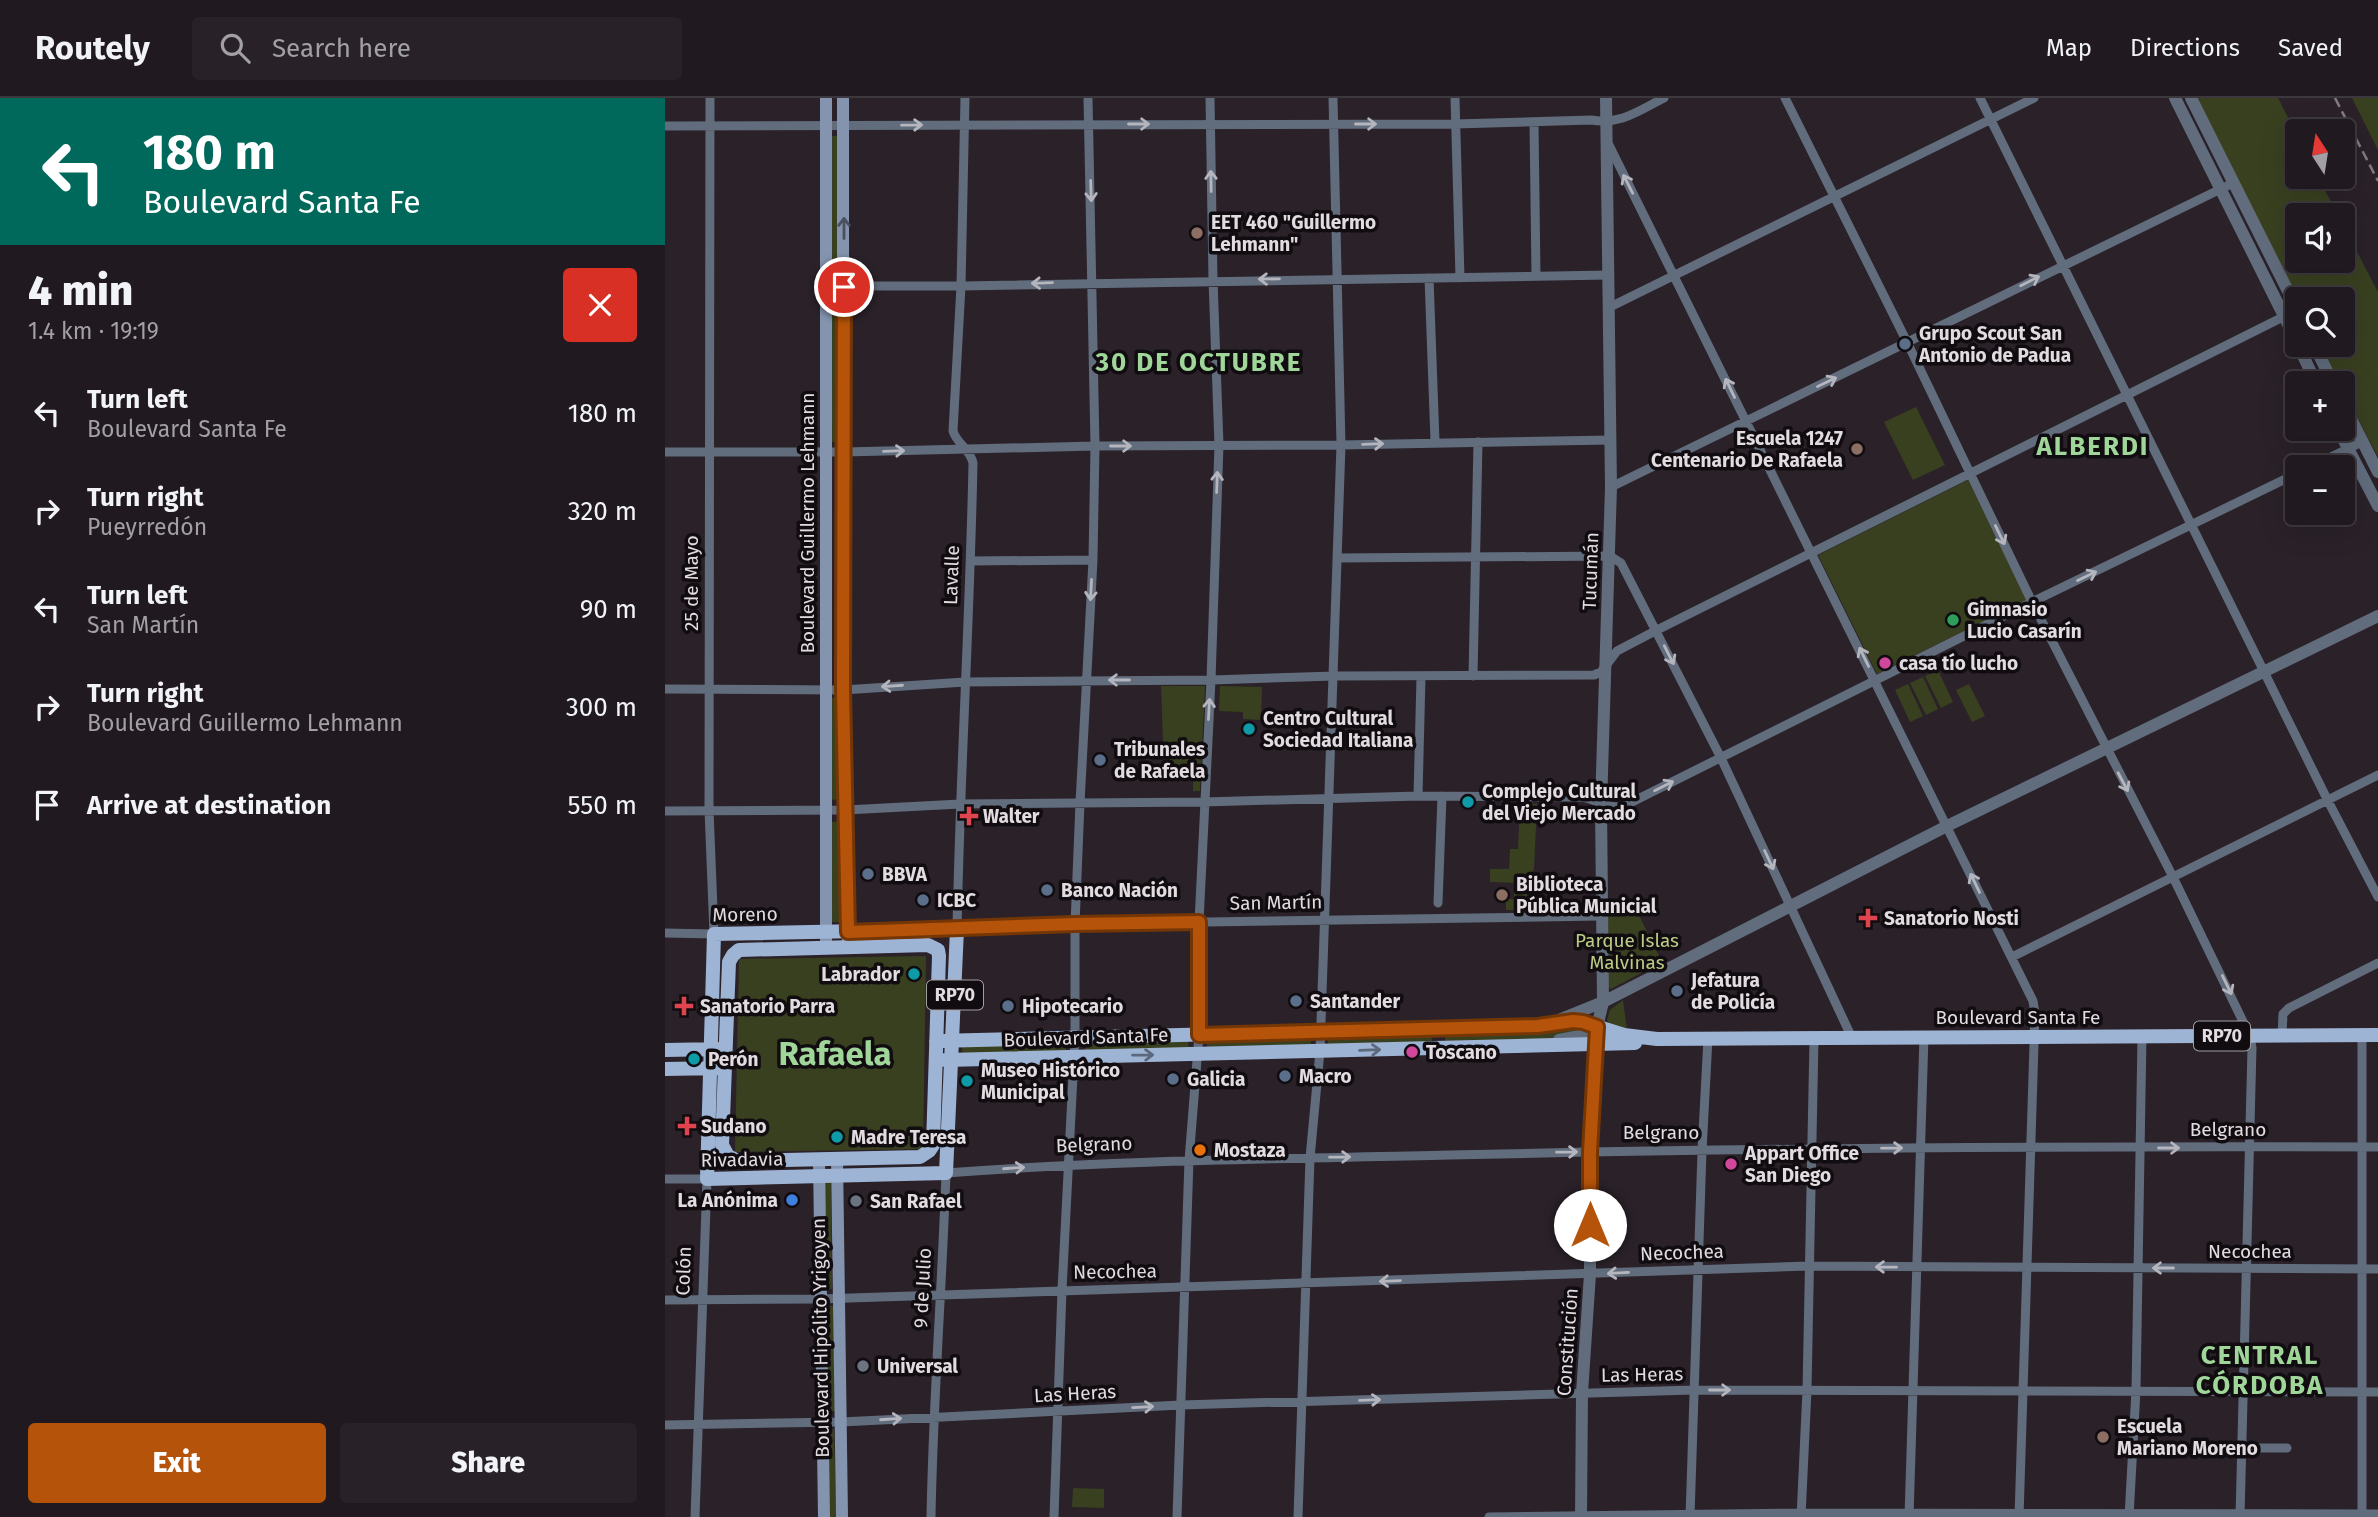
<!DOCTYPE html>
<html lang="en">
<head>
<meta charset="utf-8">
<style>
  body { margin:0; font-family:"Fira Sans",sans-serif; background:#282228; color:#f1f3f6; height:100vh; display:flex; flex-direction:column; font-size:26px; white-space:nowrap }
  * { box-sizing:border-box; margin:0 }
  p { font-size:23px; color:#a2a0a4 }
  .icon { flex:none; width:38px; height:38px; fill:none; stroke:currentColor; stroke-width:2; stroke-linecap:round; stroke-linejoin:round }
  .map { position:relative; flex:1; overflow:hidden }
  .sheet { display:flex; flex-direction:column; background:#20191f; width:665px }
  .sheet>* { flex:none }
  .banner { background:#00695c; color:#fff; overflow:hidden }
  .needle { width:46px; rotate:348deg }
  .buttons { position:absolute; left:1620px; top:21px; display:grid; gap:14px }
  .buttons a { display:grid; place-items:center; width:70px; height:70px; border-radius:7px; background:#20191f; box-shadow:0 7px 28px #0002,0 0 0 2px #3d383d; font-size:35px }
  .pin { position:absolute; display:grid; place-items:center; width:60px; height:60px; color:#fff; margin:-30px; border:4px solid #fff; border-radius:50%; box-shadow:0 2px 7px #0007 }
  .me { position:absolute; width:77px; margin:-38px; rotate:0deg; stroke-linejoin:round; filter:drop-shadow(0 0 5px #0008) }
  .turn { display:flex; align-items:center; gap:24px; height:147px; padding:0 28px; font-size:32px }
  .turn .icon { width:91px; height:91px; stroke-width:2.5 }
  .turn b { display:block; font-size:49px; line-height:60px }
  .round { display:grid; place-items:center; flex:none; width:74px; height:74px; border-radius:7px; background:#282228 }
  .summary { display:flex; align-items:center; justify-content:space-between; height:119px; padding:0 28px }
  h1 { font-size:42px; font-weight:800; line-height:52px }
  .action { display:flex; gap:14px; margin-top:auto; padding:14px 28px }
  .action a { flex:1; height:80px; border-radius:7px; background:#b45309; color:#fff; font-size:28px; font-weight:800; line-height:80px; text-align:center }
  .action a+a { background:#282228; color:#f1f3f6 }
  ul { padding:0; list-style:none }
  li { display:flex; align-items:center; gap:21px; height:98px; padding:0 28px }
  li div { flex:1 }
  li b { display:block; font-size:26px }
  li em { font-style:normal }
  header { display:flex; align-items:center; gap:42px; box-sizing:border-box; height:98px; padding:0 35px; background:#20191f; border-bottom:2px solid #3d383d }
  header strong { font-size:33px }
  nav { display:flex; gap:38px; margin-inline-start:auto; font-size:24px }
  .search { width:490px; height:63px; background:#282228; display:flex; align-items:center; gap:18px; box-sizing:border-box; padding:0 24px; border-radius:7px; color:#a2a0a4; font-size:26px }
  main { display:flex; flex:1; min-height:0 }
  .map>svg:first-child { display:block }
</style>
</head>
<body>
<header>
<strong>Routely</strong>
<div class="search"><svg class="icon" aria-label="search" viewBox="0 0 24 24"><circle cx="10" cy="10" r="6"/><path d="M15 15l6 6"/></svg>Search here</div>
<nav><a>Map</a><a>Directions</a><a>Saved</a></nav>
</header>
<main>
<section class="sheet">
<div class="banner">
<div class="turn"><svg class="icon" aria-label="left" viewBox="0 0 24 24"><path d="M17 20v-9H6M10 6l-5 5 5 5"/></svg><div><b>180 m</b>Boulevard Santa Fe</div></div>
</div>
<div class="summary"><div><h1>4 min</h1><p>1.4 km · 19:19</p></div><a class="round" style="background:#d93025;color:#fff"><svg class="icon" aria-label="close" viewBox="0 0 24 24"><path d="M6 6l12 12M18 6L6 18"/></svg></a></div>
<ul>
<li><svg class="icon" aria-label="left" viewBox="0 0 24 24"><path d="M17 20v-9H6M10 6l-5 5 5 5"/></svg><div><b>Turn left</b><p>Boulevard Santa Fe</p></div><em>180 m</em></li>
<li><svg class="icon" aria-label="right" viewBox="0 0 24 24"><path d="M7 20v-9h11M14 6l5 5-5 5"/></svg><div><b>Turn right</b><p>Pueyrredón</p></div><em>320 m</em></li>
<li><svg class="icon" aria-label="left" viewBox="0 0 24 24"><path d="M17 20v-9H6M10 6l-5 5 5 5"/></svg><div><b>Turn left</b><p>San Martín</p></div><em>90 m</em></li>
<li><svg class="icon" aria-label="right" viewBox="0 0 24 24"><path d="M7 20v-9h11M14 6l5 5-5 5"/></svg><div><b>Turn right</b><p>Boulevard Guillermo Lehmann</p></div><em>300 m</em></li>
<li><svg class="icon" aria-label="arrive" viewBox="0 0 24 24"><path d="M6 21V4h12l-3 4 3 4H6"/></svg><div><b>Arrive at destination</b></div><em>550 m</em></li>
</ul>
<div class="action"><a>Exit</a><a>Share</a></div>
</section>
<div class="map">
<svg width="1713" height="1419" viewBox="0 0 1713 1419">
  <rect width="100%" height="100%" fill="#2a2129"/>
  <path fill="#394020" d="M1530 0H1613L1633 39V79H1653L1673 117H1633V163H1678V127L1713 194V359L1678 292V285H1675L1655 247H1678V201H1633Z
    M1687 0H1713V52Z
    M165 38H175L176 179H166Z
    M166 197H176L175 344H165Z
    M1251 309 1280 367 1248 382 1219 324Z
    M1303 382 1362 502 1212 576 1153 457Z
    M1273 572 1288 604 1276 610 1260 578Z
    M1258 579 1273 611 1261 617 1245 585Z
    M1243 586 1258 618 1245 624 1230 592Z
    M1304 586 1320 618 1307 624 1291 592Z
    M496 588H540L535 693H528V669H499Z
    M555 588 597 589 596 622 578 621V614L554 613Z
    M165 600H175L176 701 165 702Z
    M855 706H872L869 771 862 784V812H841V801H849V792H855V785L825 784V771H844L845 751H853Z
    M176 723V824H166V724Z
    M966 801 997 864 946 891 940 887 937 817Z
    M261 858 258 1051 70 1054 74 861Z
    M958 902 962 932 945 927 942 922 945 912Z
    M914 931 913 935 878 942 780 944V935Z
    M766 935 767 944 663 947V938Z
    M646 939V948L542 950V941Z
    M523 942 524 951 420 953V944Z
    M401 945V954L297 957V948Z
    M160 1084H166L167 1191H160Z
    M161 1208H168L170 1313H163Z
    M163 1331H169L171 1419H164Z
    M408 1390 439 1391V1410L407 1409Z"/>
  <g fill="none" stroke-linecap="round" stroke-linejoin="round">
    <path stroke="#616c7c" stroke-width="9" d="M300 0 296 188 288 333C292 346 305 351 308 365 305 520 295 675 292 831L410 826 936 818
      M790 0 795 180
      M1120 0 1242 244 1367 504 1508 779 1585 938 1587 950 1575 1419
      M1315 0 1663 703 1713 799
      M869 25 871 178
      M0 28 790 26 926 22C956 27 973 13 999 0
      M944 47 1368 903 1370 915 1354 1419
      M764 180 770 343
      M162 188H296L944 177
      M945 209 1369 0
      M0 354H179L430 348 676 347 946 342
      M1645 369 1697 344
      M946 389 1568 85
      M673 460 945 458 956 465 1056 660 1187 940
      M306 463 428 462
      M808 578 813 344
      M0 591 178 592 300 584 546 582 670 578 929 577 936 574 952 553 992 532 1622 217
      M753 698 756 579
      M0 713 181 712 295 706 539 704 753 698 915 699C932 701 939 710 957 709L1367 504 1633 375
      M773 805 777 698
      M0 835 49 836 44 712 45 0
      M1347 859 1713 677
      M1617 937 1618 916 1624 910 1713 865
      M1697 937V1419
      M0 1081H42L30 1419
      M0 1202 155 1201 1143 1168 1713 1171
      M0 1327 176 1324 516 1307 1029 1292 1713 1294
      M1577 1350H1622
      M266 1419C268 1304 277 1190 281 1075 449 1062 617 1061 785 1057 1094 1050 1404 1048 1713 1049
      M389 1419 397 1192 410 939V826L415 705 428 462 430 348 423 0
      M512 1419 524 1062 534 937V824L546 582 554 347 548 182 545 0
      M633 1419 645 1060 655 953 676 347 668 0
      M824 1419 1136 1415 1713 1416
      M1025 1419 1037 1053 1043 940
      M1136 1419 1142 1292 1149 941
      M1244 1419 1259 938
      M1464 1419 1471 1292 1477 938"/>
    <path stroke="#616c7c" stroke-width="12" d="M1510 0 1633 246
      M1526 0 1633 213
      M1633 247 1651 285
      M1649 247 1668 285
      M1678 305 1713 374
      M1673 331 1713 408
      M891 923 938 904 1282 728 1713 518
      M894 942 915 938 932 929
      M916 1419 917 1295 925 1176V1054L932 929 938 904 936 707 946 389 941 0"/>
    <path stroke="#8494ae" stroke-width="12" d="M178 0V592L183 843
      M161 843V0
      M172 1060 177 1419
      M154 1061 159 1419"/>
    <path stroke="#9eb4d5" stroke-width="14" d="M292 831 281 1075 42 1081 49 836Z
      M263 847 273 852 274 858 268 1047 264 1053 255 1059 73 1063 63 1058 57 1047 64 864 68 857 74 852Z
      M271 943 873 928 918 924 959 937 992 941 1713 937
      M0 952 55 951
      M280 962 970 945
      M0 971 55 970"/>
    <path stroke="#827b81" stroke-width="2.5" stroke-dasharray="10 5" stroke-linecap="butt" d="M1670 0 1713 83"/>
  </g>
  <defs><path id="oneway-shaft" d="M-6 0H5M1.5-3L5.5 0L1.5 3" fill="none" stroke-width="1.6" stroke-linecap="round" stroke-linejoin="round" transform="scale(1.75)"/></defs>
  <g stroke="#b5b5be">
    <use href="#oneway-shaft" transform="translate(474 26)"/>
    <use href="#oneway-shaft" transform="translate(701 26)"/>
    <use href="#oneway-shaft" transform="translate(247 27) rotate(-1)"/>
    <use href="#oneway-shaft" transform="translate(546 83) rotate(-91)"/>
    <use href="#oneway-shaft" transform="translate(963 86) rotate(-117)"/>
    <use href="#oneway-shaft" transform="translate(426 93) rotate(88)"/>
    <use href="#oneway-shaft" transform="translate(604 181) rotate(179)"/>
    <use href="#oneway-shaft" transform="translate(1365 183) rotate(-27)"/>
    <use href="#oneway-shaft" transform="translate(377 185) rotate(178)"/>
    <use href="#oneway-shaft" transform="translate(1162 284) rotate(-26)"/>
    <use href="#oneway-shaft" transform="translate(1065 290) rotate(-116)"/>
    <use href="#oneway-shaft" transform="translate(708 346) rotate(-2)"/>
    <use href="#oneway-shaft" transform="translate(456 348)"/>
    <use href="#oneway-shaft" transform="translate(229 353) rotate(-2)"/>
    <use href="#oneway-shaft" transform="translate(552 384) rotate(-88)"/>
    <use href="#oneway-shaft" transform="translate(1335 437) rotate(64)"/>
    <use href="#oneway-shaft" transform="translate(1422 478) rotate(-26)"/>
    <use href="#oneway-shaft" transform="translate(426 492) rotate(93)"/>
    <use href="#oneway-shaft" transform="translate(1004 557) rotate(63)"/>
    <use href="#oneway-shaft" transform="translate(1199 559) rotate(-116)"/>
    <use href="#oneway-shaft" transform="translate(454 582) rotate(180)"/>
    <use href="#oneway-shaft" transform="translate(227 588) rotate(176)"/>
    <use href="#oneway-shaft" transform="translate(544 611) rotate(-87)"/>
    <use href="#oneway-shaft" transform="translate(1458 684) rotate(62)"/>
    <use href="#oneway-shaft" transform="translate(999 688) rotate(-27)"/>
    <use href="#oneway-shaft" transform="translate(1104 762) rotate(65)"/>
    <use href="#oneway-shaft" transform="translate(1310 785) rotate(-116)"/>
    <use href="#oneway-shaft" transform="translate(1562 887) rotate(64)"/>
    <use href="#oneway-shaft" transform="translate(1227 1050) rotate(-1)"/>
    <use href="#oneway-shaft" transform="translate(1504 1050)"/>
    <use href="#oneway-shaft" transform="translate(902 1054) rotate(-1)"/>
    <use href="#oneway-shaft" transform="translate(675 1059) rotate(-1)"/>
    <use href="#oneway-shaft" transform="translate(349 1070) rotate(-4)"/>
    <use href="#oneway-shaft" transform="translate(1221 1169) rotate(-179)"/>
    <use href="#oneway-shaft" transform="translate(1498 1170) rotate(-180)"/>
    <use href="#oneway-shaft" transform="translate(953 1175) rotate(177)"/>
    <use href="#oneway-shaft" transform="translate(725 1183) rotate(178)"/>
    <use href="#oneway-shaft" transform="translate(1055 1292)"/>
    <use href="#oneway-shaft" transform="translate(705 1302) rotate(-2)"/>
    <use href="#oneway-shaft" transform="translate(478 1309) rotate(-3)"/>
    <use href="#oneway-shaft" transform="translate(226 1321) rotate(-4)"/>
  </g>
  <use stroke="#4a505f" href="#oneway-shaft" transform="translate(179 130) rotate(-90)"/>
  <g stroke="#5e687c">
    <use href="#oneway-shaft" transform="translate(705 952) rotate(-2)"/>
    <use href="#oneway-shaft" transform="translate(478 957) rotate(-1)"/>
  </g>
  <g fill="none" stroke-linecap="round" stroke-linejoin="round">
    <defs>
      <path id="route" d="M179 189 178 592 183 834 410 826 534 824V937L873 928 908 923 918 924 932 929 925 1054V1127"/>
    </defs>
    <use href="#route" stroke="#753606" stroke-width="18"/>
    <use href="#route" stroke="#b45309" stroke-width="12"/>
  </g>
  <g fill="#8d6e63" stroke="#100c10" stroke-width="2.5">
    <circle cx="532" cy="135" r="7"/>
    <circle cx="1192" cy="351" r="7"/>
    <circle cx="837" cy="797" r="7"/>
    <circle cx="1438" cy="1339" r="7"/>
  </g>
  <g fill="#5c6f8a" stroke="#100c10" stroke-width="2.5">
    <circle cx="1240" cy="246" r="7"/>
    <circle cx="435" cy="662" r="7"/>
    <circle cx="203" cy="776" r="7"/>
    <circle cx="382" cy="792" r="7"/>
    <circle cx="258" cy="802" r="7"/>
    <circle cx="1012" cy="893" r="7"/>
    <circle cx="631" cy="903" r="7"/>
    <circle cx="343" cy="908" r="7"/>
    <circle cx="620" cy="978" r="7"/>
    <circle cx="508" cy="981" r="7"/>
  </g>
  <circle fill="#2e9e5b" stroke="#100c10" stroke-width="2.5" cx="1288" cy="522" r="7"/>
  <g fill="#d1479c" stroke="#100c10" stroke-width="2.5">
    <circle cx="1220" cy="565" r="7"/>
    <circle cx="747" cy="954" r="7"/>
    <circle cx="1066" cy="1066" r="7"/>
  </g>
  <g fill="#0f9aa8" stroke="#100c10" stroke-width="2.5">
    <circle cx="584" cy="631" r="7"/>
    <circle cx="803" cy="704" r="7"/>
    <circle cx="249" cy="876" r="7"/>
    <circle cx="29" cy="961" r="7"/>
    <circle cx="302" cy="983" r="7"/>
    <circle cx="172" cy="1039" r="7"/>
  </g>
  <g fill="#e0444e" stroke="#100c10" stroke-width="2.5">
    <path d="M300.5 707.5h7v7h7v7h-7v7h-7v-7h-7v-7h7z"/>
    <path d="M1199.5 809.5h7v7h7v7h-7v7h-7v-7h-7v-7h7z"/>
    <path d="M15.5 897.5h7v7h7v7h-7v7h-7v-7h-7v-7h7z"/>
    <path d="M18.5 1017.5h7v7h7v7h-7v7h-7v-7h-7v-7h7z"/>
  </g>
  <circle fill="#e8710a" stroke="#100c10" stroke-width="2.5" cx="535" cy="1052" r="7"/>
  <circle fill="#3f7fe0" stroke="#100c10" stroke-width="2.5" cx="127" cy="1102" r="7"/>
  <g fill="#6b7280" stroke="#100c10" stroke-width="2.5">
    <circle cx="191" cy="1103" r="7"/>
    <circle cx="198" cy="1268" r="7"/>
  </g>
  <g text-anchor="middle" stroke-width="7" stroke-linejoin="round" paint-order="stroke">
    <g fill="#100c10" stroke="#a39ea2" stroke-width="2">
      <rect x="262" y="882.5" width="56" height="29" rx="5"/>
      <rect x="1529" y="923.5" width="56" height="29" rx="5"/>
    </g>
    <g font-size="18" font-weight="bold" fill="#e2dce1">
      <text x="290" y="903">RP70</text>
      <text x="1557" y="944">RP70</text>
    </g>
    <g font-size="19" font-weight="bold" fill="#e2dce1" stroke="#100c10" text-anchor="start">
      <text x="546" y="131">EET 460 "Guillermo<tspan x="546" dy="22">Lehmann"</tspan></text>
      <text x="1254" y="242">Grupo Scout San<tspan x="1254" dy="22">Antonio de Padua</tspan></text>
      <text x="1178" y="347" text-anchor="end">Escuela 1247<tspan x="1178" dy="22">Centenario De Rafaela</tspan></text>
      <text x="1302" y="518">Gimnasio<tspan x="1302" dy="22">Lucio Casarín</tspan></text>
      <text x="1234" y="572">casa tío lucho</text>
      <text x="598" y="627">Centro Cultural<tspan x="598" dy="22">Sociedad Italiana</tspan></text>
      <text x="449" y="658">Tribunales<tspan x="449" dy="22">de Rafaela</tspan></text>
      <text x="817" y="700">Complejo Cultural<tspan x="817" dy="22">del Viejo Mercado</tspan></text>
      <text x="318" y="725">Walter</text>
      <text x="217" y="783">BBVA</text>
      <text x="851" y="793">Biblioteca<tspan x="851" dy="22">Pública Municial</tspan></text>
      <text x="396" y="799">Banco Nación</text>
      <text x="272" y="809">ICBC</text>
      <text x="1219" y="827">Sanatorio Nosti</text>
      <text x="235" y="883" text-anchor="end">Labrador</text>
      <text x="1026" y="889">Jefatura<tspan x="1026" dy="22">de Policía</tspan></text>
      <text x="645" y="910">Santander</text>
      <text x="35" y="915">Sanatorio Parra</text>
      <text x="357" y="915">Hipotecario</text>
      <text x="761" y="961">Toscano</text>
      <text x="43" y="968">Perón</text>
      <text x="316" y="979">Museo Histórico<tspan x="316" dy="22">Municipal</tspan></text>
      <text x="634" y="985">Macro</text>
      <text x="522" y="988">Galicia</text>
      <text x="36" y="1035">Sudano</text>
      <text x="186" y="1046">Madre Teresa</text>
      <text x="549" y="1059">Mostaza</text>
      <text x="1080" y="1062">Appart Office<tspan x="1080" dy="22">San Diego</tspan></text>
      <text x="113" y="1109" text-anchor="end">La Anónima</text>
      <text x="205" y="1110">San Rafael</text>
      <text x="212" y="1275">Universal</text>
      <text x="1452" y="1335">Escuela<tspan x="1452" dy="22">Mariano Moreno</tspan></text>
    </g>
    <g font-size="19" fill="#e2dce1" stroke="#100c10">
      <text transform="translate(142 425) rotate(-90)" y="7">Boulevard Guillermo Lehmann</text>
      <text transform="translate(925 473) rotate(-88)" y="7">Tucumán</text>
      <text transform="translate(286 477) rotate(-88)" y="7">Lavalle</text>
      <text transform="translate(26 485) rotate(-90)" y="7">25 de Mayo</text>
      <text transform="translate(611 804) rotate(-1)" y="7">San Martín</text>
      <text transform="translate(80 816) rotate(-1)" y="7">Moreno</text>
      <text x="1353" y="926">Boulevard Santa Fe</text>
      <text transform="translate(421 939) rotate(-2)" y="7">Boulevard Santa Fe</text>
      <text x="1563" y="1038">Belgrano</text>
      <text x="996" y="1041">Belgrano</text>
      <text transform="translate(429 1046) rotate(-2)" y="7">Belgrano</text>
      <text transform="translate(77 1061) rotate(-1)" y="7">Rivadavia</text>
      <text x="1585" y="1160">Necochea</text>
      <text transform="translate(1017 1154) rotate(-2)" y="7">Necochea</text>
      <text transform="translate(18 1173) rotate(-88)" y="7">Colón</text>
      <text transform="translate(450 1173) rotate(-1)" y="7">Necochea</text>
      <text transform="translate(257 1190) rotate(-87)" y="7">9 de Julio</text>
      <text transform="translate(155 1240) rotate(-91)" y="7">Boulevard Hipólito Yrigoyen</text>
      <text transform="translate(902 1244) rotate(-86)" y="7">Constitución</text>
      <text transform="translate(977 1276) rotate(-1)" y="7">Las Heras</text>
      <text transform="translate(410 1295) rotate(-3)" y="7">Las Heras</text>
    </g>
    <g font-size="19" fill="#bccb85" stroke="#100c10">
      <text x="962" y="849">Parque Islas<tspan x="962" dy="22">Malvinas</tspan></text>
    </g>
    <g font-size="26" font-weight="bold" letter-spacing="2" fill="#a1d69a" stroke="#100c10">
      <text x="534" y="273">30 DE OCTUBRE</text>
      <text x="1428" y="357">ALBERDI</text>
      <text x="1595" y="1266">CENTRAL<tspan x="1595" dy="30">CÓRDOBA</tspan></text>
    </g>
    <g font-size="33" font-weight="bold" fill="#a1d69a" stroke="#100c10">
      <text x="170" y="967">Rafaela</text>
    </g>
  </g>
</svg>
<div class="buttons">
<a><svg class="needle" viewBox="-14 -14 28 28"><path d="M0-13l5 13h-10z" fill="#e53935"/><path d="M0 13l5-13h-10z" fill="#a2a0a4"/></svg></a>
<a><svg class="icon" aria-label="sound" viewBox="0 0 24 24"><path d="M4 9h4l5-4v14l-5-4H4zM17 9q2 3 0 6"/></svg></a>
<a><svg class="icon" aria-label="search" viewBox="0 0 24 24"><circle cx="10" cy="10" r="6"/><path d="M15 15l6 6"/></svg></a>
<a>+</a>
<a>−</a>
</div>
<div class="pin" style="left:179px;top:189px;background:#d93025"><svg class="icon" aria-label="arrive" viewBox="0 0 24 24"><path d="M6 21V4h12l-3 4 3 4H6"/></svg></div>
<svg class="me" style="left:925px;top:1127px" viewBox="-20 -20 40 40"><circle r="19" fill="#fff"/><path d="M0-13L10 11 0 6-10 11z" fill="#b45309"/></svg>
</div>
</main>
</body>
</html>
